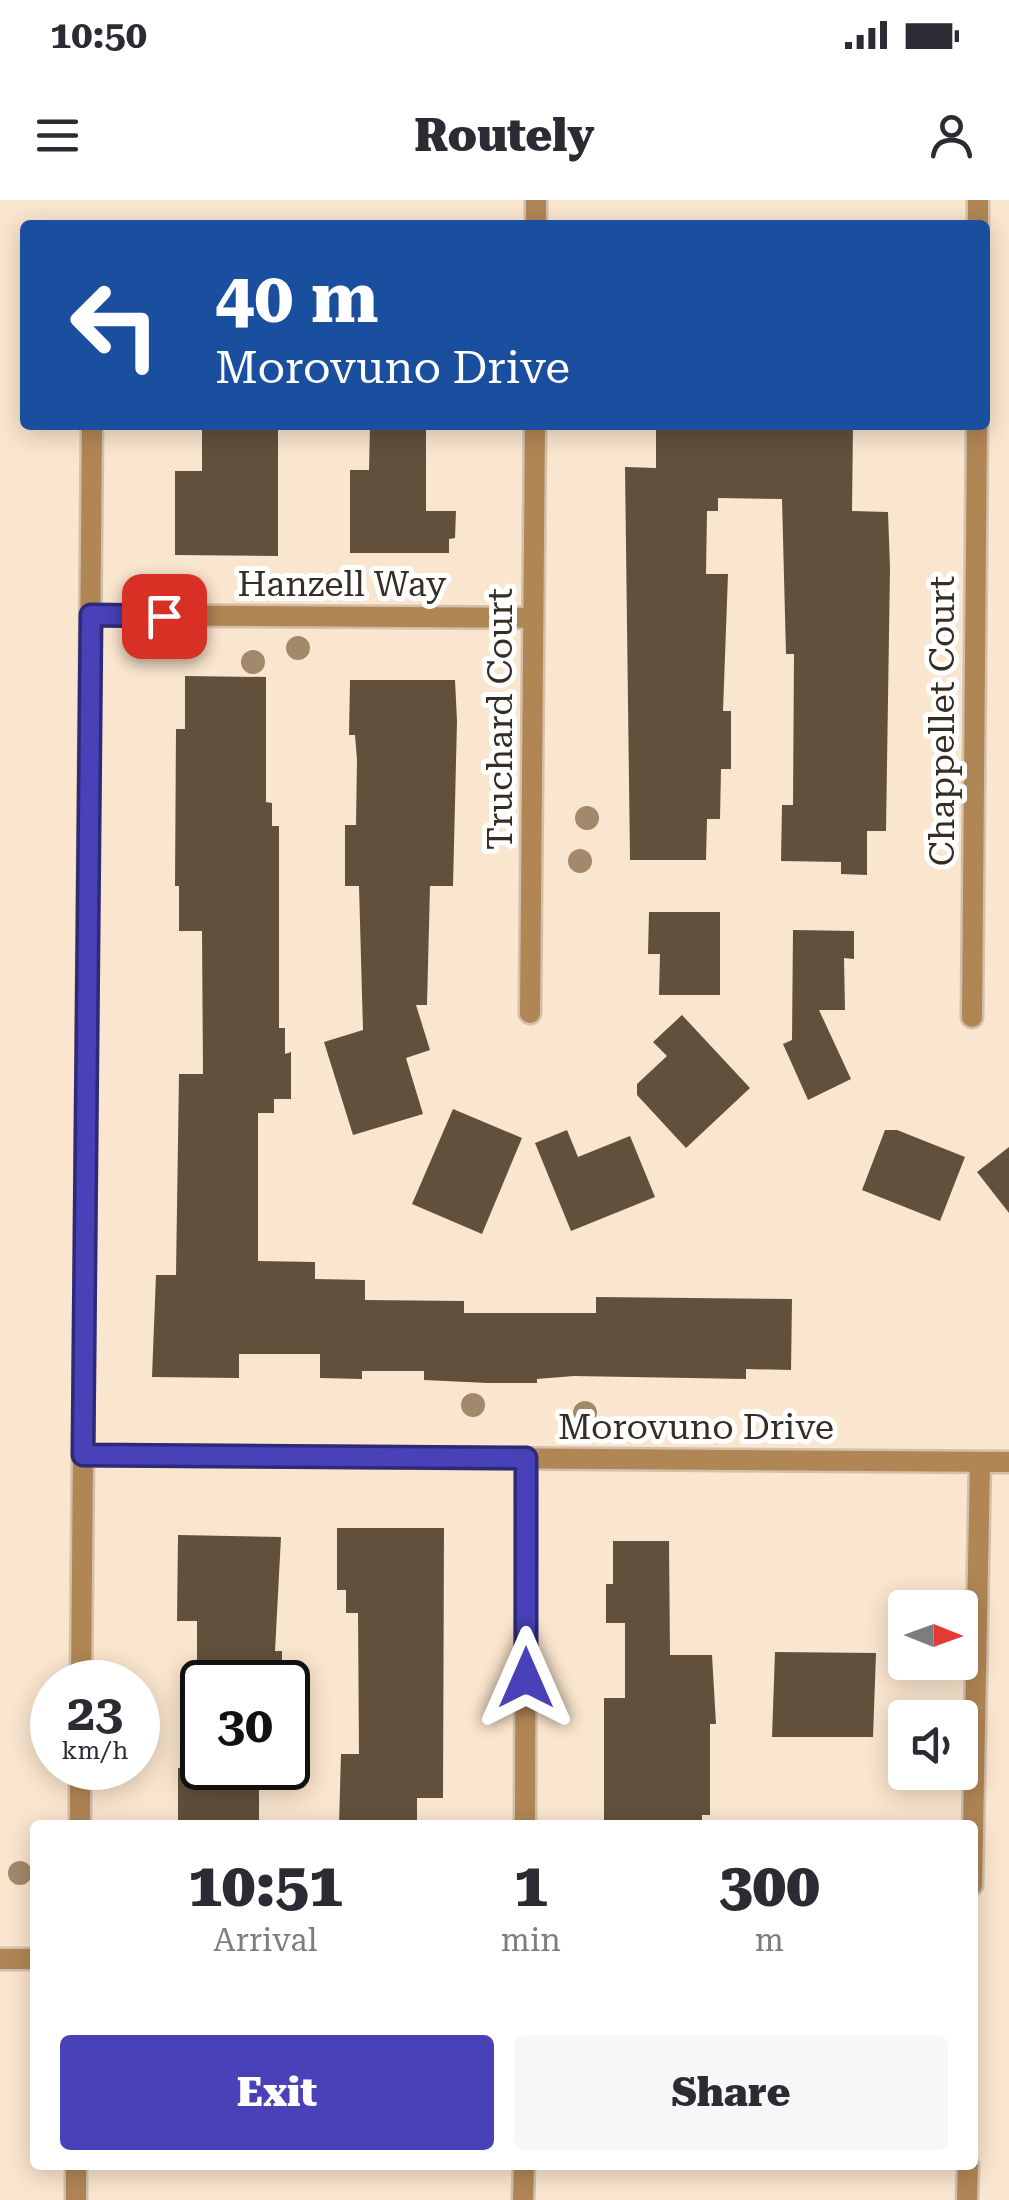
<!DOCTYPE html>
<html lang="en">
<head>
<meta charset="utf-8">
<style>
  body { margin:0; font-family:"Roboto Serif",serif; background:#f7f7f7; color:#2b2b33; height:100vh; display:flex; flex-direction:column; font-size:38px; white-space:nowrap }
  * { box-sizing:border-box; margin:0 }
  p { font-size:32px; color:#7c7c81 }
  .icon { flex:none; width:55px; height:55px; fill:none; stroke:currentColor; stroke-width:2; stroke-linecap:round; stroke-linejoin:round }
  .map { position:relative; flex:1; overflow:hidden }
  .sheet { position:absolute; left:30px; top:1620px; width:948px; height:350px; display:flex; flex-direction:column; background:#fff; border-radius:10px; box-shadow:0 5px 25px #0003 }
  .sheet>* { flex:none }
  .hud { position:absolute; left:20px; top:20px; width:970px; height:210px; border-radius:10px; box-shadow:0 5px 25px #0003; background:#1a4fa0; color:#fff; overflow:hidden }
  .needle { width:65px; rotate:91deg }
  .controls { position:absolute; left:888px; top:1390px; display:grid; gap:20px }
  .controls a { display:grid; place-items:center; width:90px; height:90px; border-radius:10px; background:#fff; box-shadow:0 5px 25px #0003; font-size:50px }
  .speed { position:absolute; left:30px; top:1460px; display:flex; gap:20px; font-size:50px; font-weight:700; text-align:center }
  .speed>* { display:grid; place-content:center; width:130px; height:130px; border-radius:50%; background:#fff; box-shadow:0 5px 25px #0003; line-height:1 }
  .speed small { font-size:25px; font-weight:400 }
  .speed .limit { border:5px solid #111; border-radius:15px; background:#fff; color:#111 }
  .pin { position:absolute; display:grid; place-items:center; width:85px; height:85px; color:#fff; margin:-42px; border-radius:20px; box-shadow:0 5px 15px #0006 }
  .me { position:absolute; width:110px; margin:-55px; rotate:0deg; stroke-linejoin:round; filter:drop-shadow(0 0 8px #0008) }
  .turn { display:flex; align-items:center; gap:35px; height:210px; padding:0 30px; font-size:45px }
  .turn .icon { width:130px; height:130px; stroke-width:2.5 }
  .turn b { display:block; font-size:70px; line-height:85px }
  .eta { display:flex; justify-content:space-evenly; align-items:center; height:170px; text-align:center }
  .eta b { font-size:60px; font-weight:800; line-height:70px }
  .cta { display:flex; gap:20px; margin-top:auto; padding:20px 30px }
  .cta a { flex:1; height:115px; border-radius:10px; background:#4841b8; color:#fff; font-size:40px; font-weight:800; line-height:115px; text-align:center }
  .cta a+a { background:#f7f7f7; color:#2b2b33 }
  .status { display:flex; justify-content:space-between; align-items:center; height:70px; padding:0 50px; background:#fff; direction:ltr }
  .status svg { height:28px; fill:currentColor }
  header { display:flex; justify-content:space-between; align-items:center; height:130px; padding:0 30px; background:#fff; font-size:45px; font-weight:800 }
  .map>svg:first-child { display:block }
</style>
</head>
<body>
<div class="status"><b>10:50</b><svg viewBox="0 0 49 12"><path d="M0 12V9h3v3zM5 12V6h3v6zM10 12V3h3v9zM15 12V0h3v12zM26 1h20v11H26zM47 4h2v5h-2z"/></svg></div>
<header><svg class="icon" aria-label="menu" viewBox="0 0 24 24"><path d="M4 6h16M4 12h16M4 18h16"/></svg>Routely<svg class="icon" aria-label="person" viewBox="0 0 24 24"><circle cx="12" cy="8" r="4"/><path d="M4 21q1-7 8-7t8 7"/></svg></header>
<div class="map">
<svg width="1009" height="2000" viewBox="0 0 1009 2000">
  <rect width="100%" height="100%" fill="#fae5ce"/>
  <path fill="#62503d" d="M202 225H278V356L175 355V271H202Z
    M370 225H426V311H456L455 338 449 339V353H350V270H369Z
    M656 225H853L852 311 888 312 890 368 886 631H867V675L841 674V662L781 661 782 605H793L794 454H786L782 299 718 298V311H707L706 374H728L723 511H731V569H721L720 619H707L706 660H630L625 267 656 268Z
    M185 476 266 477V602L272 603V626H279V828H285V854L291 852V899H274V913H258V1061L315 1062V1079L365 1080V1100L464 1101V1113H596V1097L792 1099 791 1170 746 1169V1179L574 1176 537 1179V1183H488L424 1180V1171H362V1179L320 1178V1154H239V1178L152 1177 156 1075H176L179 874H203L202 731H179V686H175L176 529H185Z
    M350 480H455L457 521 453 686H430L427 805H416L430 850 406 858 423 914 353 935 324 842 363 830 359 686H345V625H356L357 560 355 535H349Z
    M649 712H720V795H659L660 754H648Z
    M793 730 854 731V759L844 758 845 810H819L851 879 808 900 783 844 792 840Z
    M682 815 750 888 686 948 637 895V884L667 856 653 842Z
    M453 909 522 938 482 1034 412 1004Z
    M567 930 578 957 630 936 655 997 571 1031 535 943Z
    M885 930H897L965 957 940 1021 862 990Z
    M1009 947V1013L977 972Z
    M337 1328H444L443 1598H417V1625H339L341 1554H359L358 1413H346V1390H337Z
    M178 1335 281 1337 275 1451H282V1482H197V1421H177Z
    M613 1341H669L670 1455H712L716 1524H710V1615H702V1625H604V1498H625V1423H606V1384H613Z
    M775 1452 876 1453 873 1537H772Z
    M178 1568H259V1625H178Z"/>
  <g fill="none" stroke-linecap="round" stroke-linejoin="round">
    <defs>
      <path id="street" d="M536 25V0
        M978 25V0
        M91 415 533 418
        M530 813 535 225
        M972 817 977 225
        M83 1255 1009 1262
        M81 1482 92 225
        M80 1625V1568
        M525 1625 526 1258
        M972 1685 980 1262
        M0 1759H35
        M76 2000V1965
        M523 2000 524 1965
        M967 2000 968 1965"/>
    </defs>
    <use href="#street" stroke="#d3c0ac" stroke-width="25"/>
    <use href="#street" stroke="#b18655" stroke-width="20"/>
  </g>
  <g fill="#a3896c">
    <circle cx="298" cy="448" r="12"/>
    <circle cx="253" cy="462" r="12"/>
    <circle cx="587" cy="618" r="12"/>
    <circle cx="580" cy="661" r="12"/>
    <circle cx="473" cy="1205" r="12"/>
    <circle cx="585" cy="1213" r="12"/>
    <circle cx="20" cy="1673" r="12"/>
  </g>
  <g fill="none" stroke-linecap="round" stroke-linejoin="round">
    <defs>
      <path id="route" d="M164 416 91 415 83 1255 526 1258V1478"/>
    </defs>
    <use href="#route" stroke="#2f2a78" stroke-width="25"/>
    <use href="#route" stroke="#4841b8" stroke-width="18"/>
  </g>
  <g text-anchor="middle" stroke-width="10" stroke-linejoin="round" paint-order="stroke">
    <g font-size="35" fill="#362e25" stroke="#fff">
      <text x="342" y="396">Hanzell Way</text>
      <text transform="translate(500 519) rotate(-90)" y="12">Truchard Court</text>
      <text transform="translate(942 521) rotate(-90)" y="12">Chappellet Court</text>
      <text x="696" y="1239">Morovuno Drive</text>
    </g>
  </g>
</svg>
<div class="controls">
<a><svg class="needle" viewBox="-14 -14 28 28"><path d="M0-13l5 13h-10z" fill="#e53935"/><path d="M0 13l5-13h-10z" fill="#7c7c81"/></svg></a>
<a><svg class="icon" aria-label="sound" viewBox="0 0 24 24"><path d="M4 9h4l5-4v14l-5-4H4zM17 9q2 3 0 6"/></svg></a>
</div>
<div class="speed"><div>23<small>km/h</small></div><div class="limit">30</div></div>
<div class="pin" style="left:164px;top:416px;background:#d93025"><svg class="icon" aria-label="arrive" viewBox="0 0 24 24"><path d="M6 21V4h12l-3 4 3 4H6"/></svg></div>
<svg class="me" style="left:526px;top:1478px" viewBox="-20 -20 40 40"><path d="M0-17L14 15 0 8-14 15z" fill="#4841b8" stroke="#fff" stroke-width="4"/></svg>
<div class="hud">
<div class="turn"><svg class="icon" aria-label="left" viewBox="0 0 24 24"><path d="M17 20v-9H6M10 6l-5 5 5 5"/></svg><div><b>40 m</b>Morovuno Drive</div></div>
</div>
<section class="sheet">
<div class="eta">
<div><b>10:51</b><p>Arrival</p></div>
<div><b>1</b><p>min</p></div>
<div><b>300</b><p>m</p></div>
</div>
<div class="cta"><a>Exit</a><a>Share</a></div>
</section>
</div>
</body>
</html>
